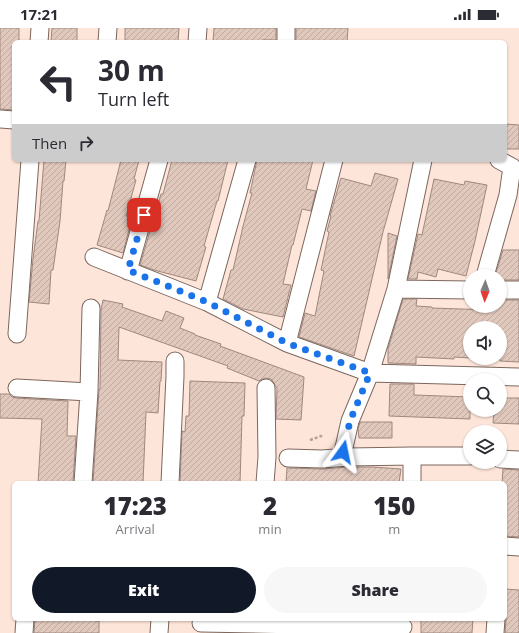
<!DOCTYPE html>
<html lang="en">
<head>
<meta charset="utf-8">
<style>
  body { margin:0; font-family:"Open Sans",sans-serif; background:#f7f7f7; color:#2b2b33; height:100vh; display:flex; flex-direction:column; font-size:15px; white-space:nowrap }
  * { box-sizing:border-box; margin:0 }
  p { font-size:13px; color:#7c7c81 }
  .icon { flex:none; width:22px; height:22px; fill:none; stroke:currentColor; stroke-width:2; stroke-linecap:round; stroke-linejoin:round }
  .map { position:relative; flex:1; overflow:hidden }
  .panel { position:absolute; left:12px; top:453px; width:495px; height:140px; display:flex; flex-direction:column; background:#fff; border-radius:6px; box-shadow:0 1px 3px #0004 }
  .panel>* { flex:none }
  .banner { position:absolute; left:12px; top:12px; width:495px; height:122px; border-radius:6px; box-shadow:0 1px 3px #0004; background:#fff; color:#2b2b33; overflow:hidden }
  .needle { width:26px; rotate:182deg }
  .buttons { position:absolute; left:463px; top:241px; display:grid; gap:8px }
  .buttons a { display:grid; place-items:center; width:44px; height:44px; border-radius:50%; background:#fff; box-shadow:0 1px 3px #0004; font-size:20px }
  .pin { position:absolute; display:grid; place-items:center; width:34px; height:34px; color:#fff; margin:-17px; border-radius:8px; box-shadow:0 2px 6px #0006 }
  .me { position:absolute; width:44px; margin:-22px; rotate:12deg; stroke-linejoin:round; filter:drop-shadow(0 0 3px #0008) }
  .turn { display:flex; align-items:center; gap:14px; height:84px; padding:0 20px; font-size:18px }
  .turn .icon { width:52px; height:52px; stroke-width:2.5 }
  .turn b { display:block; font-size:28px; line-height:34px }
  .then { display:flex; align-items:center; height:38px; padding:0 20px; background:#0003; gap:8px; font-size:15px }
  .eta { display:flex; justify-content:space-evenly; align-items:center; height:68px; text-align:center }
  .eta b { font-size:24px; font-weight:800; line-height:28px }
  .action { display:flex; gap:8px; margin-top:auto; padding:8px 20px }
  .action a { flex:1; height:46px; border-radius:24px; background:#111827; color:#fff; font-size:16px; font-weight:800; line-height:46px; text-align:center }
  .action a+a { background:#f7f7f7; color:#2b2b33 }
  .status { display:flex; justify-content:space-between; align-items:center; height:28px; padding:0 20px; background:#fff; direction:ltr }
  .status svg { height:11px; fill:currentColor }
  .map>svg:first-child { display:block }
</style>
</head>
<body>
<div class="status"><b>17:21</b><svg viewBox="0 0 49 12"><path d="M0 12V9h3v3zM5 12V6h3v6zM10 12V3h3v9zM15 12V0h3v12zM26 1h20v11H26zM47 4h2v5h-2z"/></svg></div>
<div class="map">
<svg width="519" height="605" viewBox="0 0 519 605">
  <defs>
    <pattern id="building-hatch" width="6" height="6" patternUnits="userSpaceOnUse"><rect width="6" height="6" fill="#e1c8bd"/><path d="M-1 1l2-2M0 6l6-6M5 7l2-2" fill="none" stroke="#c0aba1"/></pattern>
  </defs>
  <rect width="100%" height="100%" fill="#fee5d9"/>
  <path fill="url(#building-hatch)" stroke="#9f887e" d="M0 0H19V14H14V82L0 81Z
    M52 0H77V14H51Z
    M125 0H179L178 14H125Z
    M214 0H276V12H262V14H213Z
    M296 0H348L347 14H296Z
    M505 96 519 97V121H505Z
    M44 132H66L64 153H63L60 193 53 242H51L49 276 29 274 33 231 38 193H39Z
    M121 132H139L134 151 136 152 126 188 132 190 123 225 97 217 107 182 108 183Z
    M172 132H228L218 173H217L204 218 206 219 196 253 154 242 140 237 161 166H163Z
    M257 132H313L306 161 316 163 311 183 302 181 293 217H292L283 256 291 257 283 289 243 281 223 271 231 242H233L242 203V202L252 165H250Z
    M375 145 398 151 383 204 354 328 299 309 305 285 315 288 324 243 321 242 329 204 327 203 331 188H330L341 150 371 158Z
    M434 151 464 157 465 153 487 157 475 213 466 248 438 241 436 249 418 244 417 251H408L418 206 422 207Z
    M388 205 397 208 388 251Z
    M503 222H519V252H500V248H495Z
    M403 271H417L416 278 432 279V280L490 282V278H500V272H519V334L500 333V300H470V330L454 329V331L416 329V336L388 335V321Z
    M103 272 123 276 122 279 162 293 166 283 184 290 180 300 195 306V307L221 316 220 318 304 349 301 392 276 391 277 360 276 359 274 355 271 351 265 350 259 353 227 340 228 338 119 299 118 332 162 334 161 353H160L158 385 146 384 143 455H93L99 361H100L101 282Z
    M190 353 245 355 244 388H242L240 455H180L182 403 185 404 186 388H189Z
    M390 356H414V367L470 369V391L389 388Z
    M0 366H9L12 369 16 370 68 373 67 408H76L73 455H38L42 391 0 390Z
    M500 370H519V396L493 395 494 382H500Z
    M360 394H392V410H359L358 401Z
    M348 439H372L401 441 399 455H286L287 440 322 441Z
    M503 441 519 442V509L505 508V455H502Z
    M505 561 519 562V605H505L506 592 505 587Z
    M35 591H66L99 593V605H34Z
    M421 591H473L472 605H421Z"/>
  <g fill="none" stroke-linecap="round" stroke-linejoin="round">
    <defs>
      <path id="street" d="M39 14 40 0
        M107 14 108 0
        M197 14 198 0
        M286 14V0
        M0 91 14 92
        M94 229 207 274 287 315 370 345 396 261 423 132
        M128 243 159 132
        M485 248 508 167 512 139 499 132
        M396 261 470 262
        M500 262H519
        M207 274 247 132
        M17 306 30 132
        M287 315 334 132
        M17 360 89 364
        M412 428V455
        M348 429 344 427 343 424 350 393 370 345 519 349
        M288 430 322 431 348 429 412 428H470
        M500 431 519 432
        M83 455 89 364 91 280
        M170 455 175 348V333
        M265 455 267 429 266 360
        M505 518 519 519
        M201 595 403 599
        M24 605 25 591
        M159 605 160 591
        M495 605 496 591"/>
    </defs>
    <use href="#street" stroke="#7c675d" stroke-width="19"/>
    <path stroke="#b39f96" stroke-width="2.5" stroke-dasharray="3 2" stroke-linecap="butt" d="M310 412 324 407"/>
    <use href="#street" stroke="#fff" stroke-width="17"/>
  </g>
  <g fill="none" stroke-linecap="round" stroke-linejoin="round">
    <path stroke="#1a73e8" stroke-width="7" stroke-dasharray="0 12.6" d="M144 187 128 242 207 274 287 315 370 345 350 393 343 424"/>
  </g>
</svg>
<div class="buttons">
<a><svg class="needle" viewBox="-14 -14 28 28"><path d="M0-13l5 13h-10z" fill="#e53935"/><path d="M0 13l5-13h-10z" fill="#7c7c81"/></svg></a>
<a><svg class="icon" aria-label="sound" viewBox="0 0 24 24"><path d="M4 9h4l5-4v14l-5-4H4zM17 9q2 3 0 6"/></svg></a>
<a><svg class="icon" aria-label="search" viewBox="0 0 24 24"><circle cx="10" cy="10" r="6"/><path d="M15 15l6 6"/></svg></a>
<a><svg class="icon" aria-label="layers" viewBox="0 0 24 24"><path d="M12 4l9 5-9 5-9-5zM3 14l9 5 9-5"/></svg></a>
</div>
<div class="pin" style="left:144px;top:187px;background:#d93025"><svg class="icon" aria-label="arrive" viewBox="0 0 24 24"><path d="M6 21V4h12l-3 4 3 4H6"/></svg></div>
<svg class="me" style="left:343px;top:424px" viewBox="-20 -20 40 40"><path d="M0-17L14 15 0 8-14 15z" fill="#1a73e8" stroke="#fff" stroke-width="4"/></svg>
<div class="banner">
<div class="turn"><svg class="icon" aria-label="left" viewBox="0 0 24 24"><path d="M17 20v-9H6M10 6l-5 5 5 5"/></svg><div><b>30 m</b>Turn left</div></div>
<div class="then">Then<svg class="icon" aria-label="right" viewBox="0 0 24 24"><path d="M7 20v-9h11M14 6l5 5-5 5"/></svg></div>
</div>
<section class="panel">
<div class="eta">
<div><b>17:23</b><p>Arrival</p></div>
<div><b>2</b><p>min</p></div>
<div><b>150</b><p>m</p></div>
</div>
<div class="action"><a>Exit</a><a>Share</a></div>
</section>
</div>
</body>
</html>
